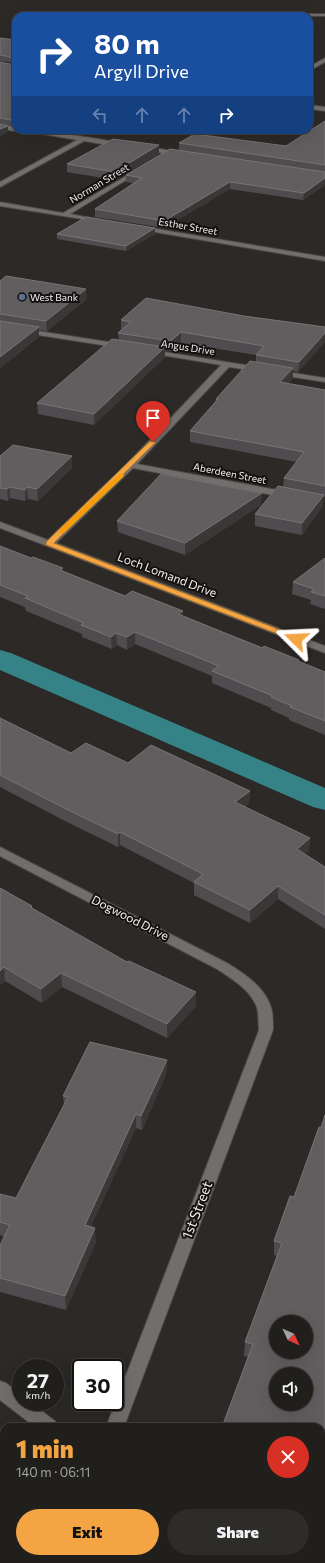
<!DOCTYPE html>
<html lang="en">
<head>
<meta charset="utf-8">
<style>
  body { margin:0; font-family:Commissioner,sans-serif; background:#2d2c29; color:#f1f3f6; height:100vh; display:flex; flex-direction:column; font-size:15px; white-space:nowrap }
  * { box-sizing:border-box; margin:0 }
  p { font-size:13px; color:#a2a2a3 }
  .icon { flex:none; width:22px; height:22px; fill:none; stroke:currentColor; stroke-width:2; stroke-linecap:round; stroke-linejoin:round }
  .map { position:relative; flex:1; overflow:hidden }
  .details { position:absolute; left:0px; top:1423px; width:325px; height:140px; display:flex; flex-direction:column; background:#211f1c; border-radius:12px 12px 0 0; box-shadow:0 4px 16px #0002,0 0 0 1px #3e3d3b }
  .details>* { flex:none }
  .banner { position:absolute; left:12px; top:12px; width:301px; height:122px; border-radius:12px; box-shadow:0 4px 16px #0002,0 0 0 1px #3e3d3b; background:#1a4fa0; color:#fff; overflow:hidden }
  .needle { width:26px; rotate:134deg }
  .fabs { position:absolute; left:269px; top:1315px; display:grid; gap:8px }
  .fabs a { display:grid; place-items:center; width:44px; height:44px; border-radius:50%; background:#211f1c; box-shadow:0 4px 16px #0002,0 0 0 1px #3e3d3b; font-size:20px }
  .speed { position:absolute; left:12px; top:1359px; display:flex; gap:8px; font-size:20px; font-weight:700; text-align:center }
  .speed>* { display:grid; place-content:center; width:52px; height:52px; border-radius:50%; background:#211f1c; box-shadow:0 4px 16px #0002,0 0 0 1px #3e3d3b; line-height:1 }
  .speed small { font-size:10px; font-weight:400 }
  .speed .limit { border:2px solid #111; border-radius:6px; background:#fff; color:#111 }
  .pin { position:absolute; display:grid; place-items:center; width:34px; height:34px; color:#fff; margin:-41px -17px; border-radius:50% 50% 50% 0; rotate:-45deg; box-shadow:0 0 4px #0007 }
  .pin .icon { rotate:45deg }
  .me { position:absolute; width:44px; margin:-22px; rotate:291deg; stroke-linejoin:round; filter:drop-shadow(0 0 3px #0008) }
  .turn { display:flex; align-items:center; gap:14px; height:84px; padding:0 16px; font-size:18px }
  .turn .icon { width:52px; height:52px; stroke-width:2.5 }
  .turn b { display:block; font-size:28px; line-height:34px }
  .lanes { display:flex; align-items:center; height:38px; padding:0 16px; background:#0003; justify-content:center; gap:20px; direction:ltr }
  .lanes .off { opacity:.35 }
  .round { display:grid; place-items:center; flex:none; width:42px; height:42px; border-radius:21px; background:#2d2c29 }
  .overview { display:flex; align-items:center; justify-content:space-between; height:68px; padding:0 16px }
  h1 { font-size:24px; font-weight:800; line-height:30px; color:#f3a443 }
  .cta { display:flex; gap:8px; margin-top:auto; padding:8px 16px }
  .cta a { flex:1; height:46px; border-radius:24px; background:#f3a443; color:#111; font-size:16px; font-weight:800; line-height:46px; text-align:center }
  .cta a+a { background:#2d2c29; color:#f1f3f6 }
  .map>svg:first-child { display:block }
</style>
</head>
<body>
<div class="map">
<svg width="325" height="1563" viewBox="0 0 325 1563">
  <rect width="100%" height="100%" fill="#2c2926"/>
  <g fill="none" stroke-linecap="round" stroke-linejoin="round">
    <path fill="#358287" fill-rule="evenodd" d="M0 650 11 653 325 788V810L313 807 0 670Z"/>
    <defs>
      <path id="minor" d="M203 13 325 14V16L201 15Z
        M325 58V62L309 71V67Z
        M309 105 325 107V111L309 109Z
        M0 125 16 127V130H18L16 131 0 129Z
        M19 130C34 130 114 139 123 145L120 147 84 141 0 187V182L77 140Z
        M202 130H209L187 143 182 142Z
        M142 146 179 152 182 154 179 156 140 149V147Z
        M138 169 143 170 70 214 101 220V222L0 206V202L63 213Z
        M139 226 325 257V261L137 229 136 228Z
        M0 325 121 344 125 346 121 348 0 329Z
        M146 349 325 378V382L229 367 137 464 288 492 293 495 288 498 133 468 56 543 325 646V653L0 528V522L48 540 128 463 221 365 149 353 145 351Z
        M0 847 227 963C245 974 267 988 272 1011 273 1017 273 1024 273 1030L124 1427H106L259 1030C258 1023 259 1015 257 1008 251 990 232 979 217 969L0 856Z
        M0 1381 6 1383 21 1395V1402H30L55 1421 58 1427H35L0 1400Z
        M52 1559H72L70 1563H50Z
        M215 1559H238L240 1563H217Z"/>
    </defs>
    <use href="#minor" stroke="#494744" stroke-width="2"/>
    <use href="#minor" fill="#716e6b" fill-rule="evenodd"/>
  </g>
  <path fill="#4f4c4f" d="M0 38 16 40V63L0 61Z
    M0 62 15 65H16V127L0 124Z
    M325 121V185L303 200 230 189 164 228 95 217V209L133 183 126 182V175L179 150V143L286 146Z
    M159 154 115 180 67 172V164Z
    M57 234H155L126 251 57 239Z
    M0 281 87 299 47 331 39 330V337L0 368Z
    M244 316 325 327V342L298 372 293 371V378L288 384 325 390V497H323V506L302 535 255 526V514L283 487 284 478 297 462 190 442V431L215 402 216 399 256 362V355L181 343 171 351 165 350V357L94 425 38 414 37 403 119 340 118 333 121 330V320Z
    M0 456H72V468L38 501 28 499 25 501 10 498 8 501 0 499Z
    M261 505 185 555 118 532 117 521Z
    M0 546 125 596 183 616 325 672V735L289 720V718L271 710V708L212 683V676L135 644 127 650 117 645 112 649 82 637V634L26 611 25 607 0 597Z
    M325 558V609L310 604 311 600 292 594 293 582Z
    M0 718 71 753 128 763 250 791 249 803 245 807 310 838 309 851 305 854 325 867V929L278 899 250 923 194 895V883L120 845 118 847 67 822 0 787Z
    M0 888 32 906V909L196 1006 167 1038 62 987 42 1003 5 981 0 985Z
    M167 1060 166 1074 142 1130 136 1128 91 1226 96 1242 66 1310 0 1292V1245L4 1237 0 1235V1194L16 1198 64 1105 63 1096Z
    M325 1115V1452L321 1465 248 1357 244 1356 245 1342 277 1256 274 1255V1241L294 1197Z"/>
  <path fill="#3a3737" d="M8 126V132L0 136V129Z
    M159 145V154L115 180 114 172Z
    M325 178V185L303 200 304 193Z
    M230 182V189L164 228V221Z
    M155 228V234L126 251V246Z
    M86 289 87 299 47 331 46 321Z
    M39 327V337L0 368V357Z
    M181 332V343L171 351V341Z
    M325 333V342L298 372 299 362Z
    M165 347V357L94 425V414Z
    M293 368V378L280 393V382Z
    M72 456V468L38 501 37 489Z
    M10 487V498L8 501 7 489Z
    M27 487 28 499 25 501V490Z
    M262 493 261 505 185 555V543Z
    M324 495 323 506 302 535V523Z
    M183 611V623L178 614Z
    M135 632V644L127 650V637Z
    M116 633 117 645 112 649 111 637Z
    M250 791 249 803 235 815V802Z
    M120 832V845L118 847V834Z
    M310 838 309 851 296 862 297 849Z
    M278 886V899L250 923V910Z
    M4 967 5 981 0 985V971Z
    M61 973 62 987 42 1003 41 989Z
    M196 992V1006L167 1038V1024Z
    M167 1060 166 1074 142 1130 141 1116Z
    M136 1114V1128L85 1239V1225Z
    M95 1228 96 1242 66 1310 65 1296Z
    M325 1443V1452L321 1465V1456Z
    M3 1450 4 1464 0 1473V1456Z"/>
  <path fill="#615e60" stroke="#777476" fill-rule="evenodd" d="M0 38 16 40V58L0 55Z
    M0 62 15 65H16V121L0 118Z
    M325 121V165L179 143 195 134 286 146Z
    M0 124 8 126 0 129Z
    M113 139 159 145 114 172 67 164Z
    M170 149 325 172V178L304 193 230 182 164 221 95 209 142 178 126 175Z
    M86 217 155 228 126 246 57 234Z
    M6 276 86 289 46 321 0 314V281Z
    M146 298 244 316 325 327V333L299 362 256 355 264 346 181 332 171 341 118 333 131 322 121 320Z
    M0 321 39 327 0 357Z
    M112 339 165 347 94 414 37 403Z
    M250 361 293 368 280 382 325 390V486L284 478 304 452 190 431 218 399H216Z
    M13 445 72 456 37 489 27 487 25 490 10 487 7 489 0 488V456Z
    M161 474 262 493 185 543 117 521Z
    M278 486 324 495 302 523 255 514Z
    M0 546 31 558 33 557 63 568 60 570 125 596 132 591 183 611 178 614 262 648 264 646 299 660 298 661 325 672V721L290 707 292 706 271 697 273 696 212 671 219 666 135 632 127 637 116 633 111 637 81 625 84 623 25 598 28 596 0 585Z
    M325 558V596L311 592 314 589 293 582Z
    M0 718 71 753 86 743 128 763 151 745 250 791 235 802 310 838 297 849 325 867V915L278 886 250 910 194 882 203 874 120 832 118 834 66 809 0 775Z
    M0 888 32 906 30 907 127 962 129 961 196 992 167 1024 61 973 41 989 4 967 0 971Z
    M90 1042 167 1060 141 1116 136 1114 85 1225 95 1228 65 1296 0 1278V1245L10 1225 0 1222V1194L16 1198 68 1097 63 1096Z
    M325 1115V1443L321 1456V1427H222L253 1344 245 1342 282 1243 274 1241 290 1196 294 1197 319 1127 321 1128ZM276 1322H306V1352H276ZM276 1374H306V1404H276Z
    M0 1449 3 1450 0 1456Z"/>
  <path fill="#f3a443" stroke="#9e6b2c" d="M150 441 156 442 54 543 299 637V640H293L46 545V542Z"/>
  <path fill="#f59e0b" d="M121 473 124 475 123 477 64 533H59V530Z"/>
  <circle fill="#5c6f8a" stroke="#131211" stroke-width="1.5" cx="22" cy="297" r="4"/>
  <g text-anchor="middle" stroke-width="4" stroke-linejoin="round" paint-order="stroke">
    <g font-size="10" fill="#f1efed" stroke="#131211">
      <text transform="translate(99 183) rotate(-31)" y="4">Norman Street</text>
      <text transform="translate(188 226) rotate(10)" y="4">Esther Street</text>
      <text transform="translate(188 347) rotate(9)" y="4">Angus Drive</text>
      <text transform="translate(230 473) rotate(11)" y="4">Aberdeen Street</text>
    </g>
    <g font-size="10" fill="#f1efed" stroke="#131211" text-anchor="start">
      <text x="30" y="301">West Bank</text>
    </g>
    <g font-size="12" fill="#f1efed" stroke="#131211">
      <text transform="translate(167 575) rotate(21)" y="4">Loch Lomand Drive</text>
      <text transform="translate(130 918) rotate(27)" y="4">Dogwood Drive</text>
    </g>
    <g font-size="14" fill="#f1efed" stroke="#131211">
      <text transform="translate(197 1210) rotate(-69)" y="5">1st Street</text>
    </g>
  </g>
</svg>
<div class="fabs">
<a><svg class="needle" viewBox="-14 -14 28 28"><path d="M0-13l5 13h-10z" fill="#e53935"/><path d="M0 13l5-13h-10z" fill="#a2a2a3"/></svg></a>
<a><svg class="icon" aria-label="sound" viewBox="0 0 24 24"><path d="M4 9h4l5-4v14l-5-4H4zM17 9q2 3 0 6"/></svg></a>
</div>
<div class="speed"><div>27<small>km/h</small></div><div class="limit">30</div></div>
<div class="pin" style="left:153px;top:442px;background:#d93025"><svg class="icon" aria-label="arrive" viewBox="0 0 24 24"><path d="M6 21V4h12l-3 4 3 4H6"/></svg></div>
<svg class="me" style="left:296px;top:639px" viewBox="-20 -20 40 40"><path d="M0-17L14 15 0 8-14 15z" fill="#f3a443" stroke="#fff" stroke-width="4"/></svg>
<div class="banner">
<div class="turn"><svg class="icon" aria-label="right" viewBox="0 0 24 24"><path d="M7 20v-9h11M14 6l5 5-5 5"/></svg><div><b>80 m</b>Argyll Drive</div></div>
<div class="lanes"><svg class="icon off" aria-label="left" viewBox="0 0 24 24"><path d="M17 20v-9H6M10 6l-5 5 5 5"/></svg><svg class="icon off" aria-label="ahead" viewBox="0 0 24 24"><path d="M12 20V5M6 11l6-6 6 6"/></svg><svg class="icon off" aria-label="ahead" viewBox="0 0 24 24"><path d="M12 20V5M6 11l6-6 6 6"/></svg><svg class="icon" aria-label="right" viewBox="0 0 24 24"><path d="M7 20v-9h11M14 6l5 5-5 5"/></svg></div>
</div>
<section class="details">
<div class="overview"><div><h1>1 min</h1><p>140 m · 06:11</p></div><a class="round" style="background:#d93025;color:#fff"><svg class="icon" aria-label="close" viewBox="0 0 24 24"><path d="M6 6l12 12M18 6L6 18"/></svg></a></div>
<div class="cta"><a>Exit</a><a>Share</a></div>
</section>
</div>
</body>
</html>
